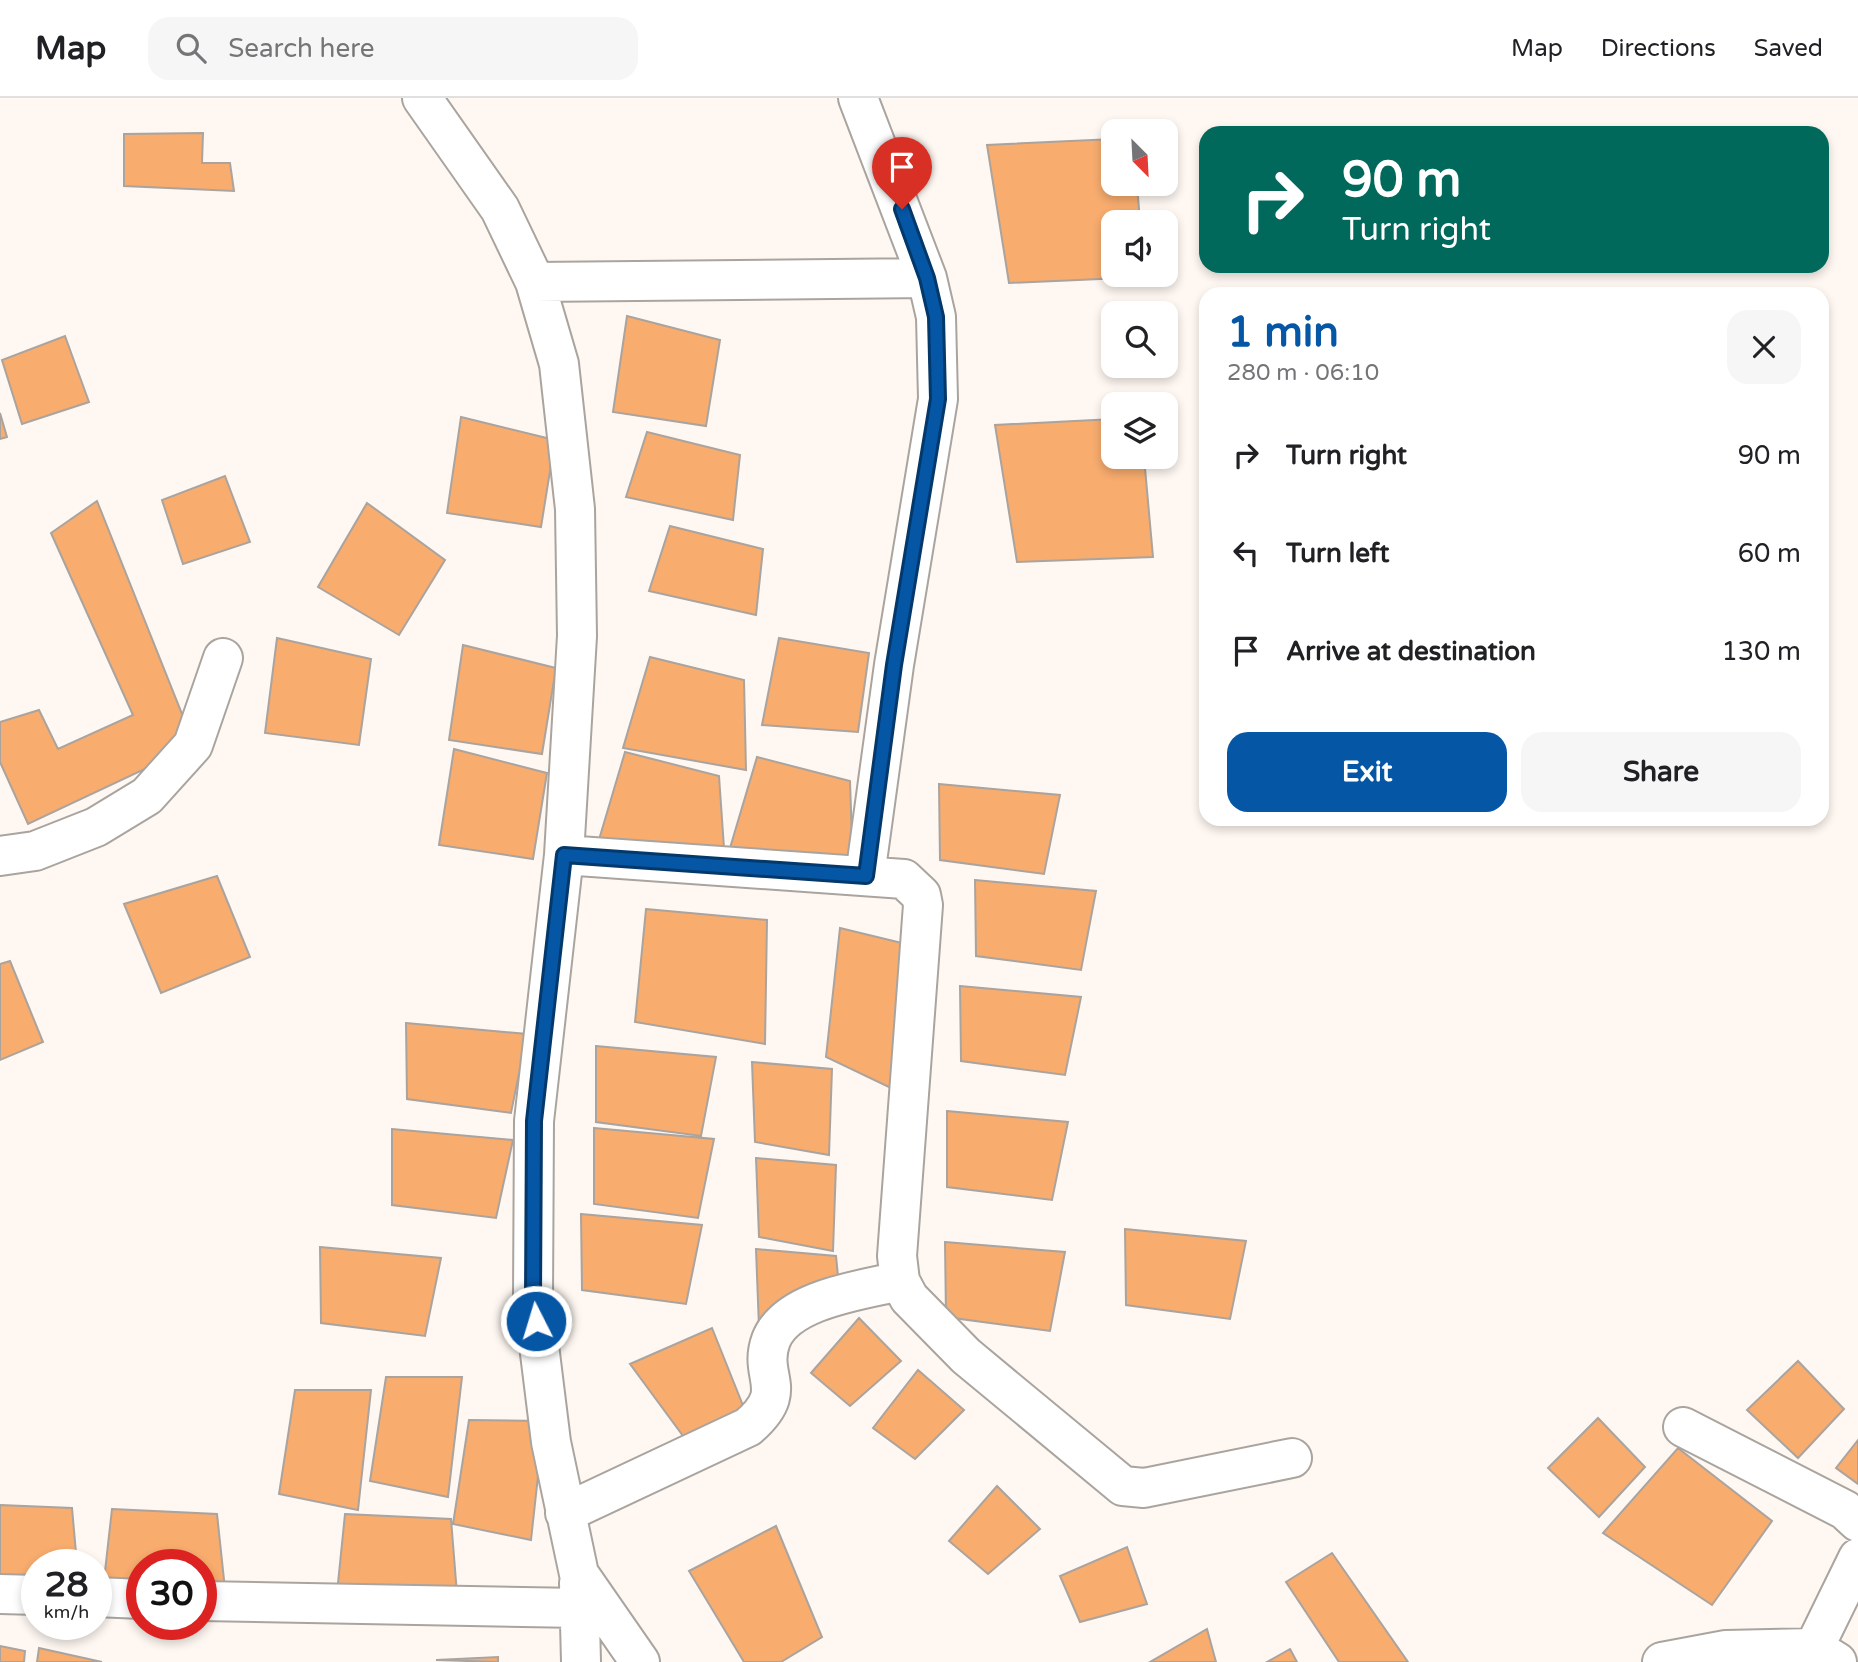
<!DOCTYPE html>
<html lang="en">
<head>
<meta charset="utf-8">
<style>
  body { margin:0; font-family:"Varela Round",sans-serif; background:#f6f6f6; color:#202124; height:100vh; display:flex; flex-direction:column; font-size:26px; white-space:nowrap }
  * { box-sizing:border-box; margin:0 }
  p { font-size:23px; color:#757577 }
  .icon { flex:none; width:38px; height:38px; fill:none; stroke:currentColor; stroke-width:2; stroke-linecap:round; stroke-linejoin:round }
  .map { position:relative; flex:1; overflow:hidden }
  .drawer { position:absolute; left:1199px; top:189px; width:630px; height:539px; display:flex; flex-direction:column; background:#fff; border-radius:21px; box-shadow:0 4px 10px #0003 }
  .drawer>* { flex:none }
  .guide { position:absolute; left:1199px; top:28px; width:630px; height:147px; border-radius:21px; box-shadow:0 4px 10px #0003; background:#00695c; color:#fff; overflow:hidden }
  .needle { width:46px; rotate:156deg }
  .fabs { position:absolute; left:1101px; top:21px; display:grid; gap:14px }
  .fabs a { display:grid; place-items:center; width:77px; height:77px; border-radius:14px; background:#fff; box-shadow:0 4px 10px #0003; font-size:35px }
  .speed { position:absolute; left:21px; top:1451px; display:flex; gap:14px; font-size:35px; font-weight:700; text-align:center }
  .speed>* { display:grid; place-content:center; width:91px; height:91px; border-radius:50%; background:#fff; box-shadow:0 4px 10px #0003; line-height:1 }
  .speed small { font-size:18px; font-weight:400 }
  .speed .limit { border:10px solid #d22; background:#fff; color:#111 }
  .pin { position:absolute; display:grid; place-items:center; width:60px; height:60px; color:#fff; margin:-72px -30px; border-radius:50% 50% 50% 0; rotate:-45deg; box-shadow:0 0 7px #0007 }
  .pin .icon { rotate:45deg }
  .me { position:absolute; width:77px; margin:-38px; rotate:355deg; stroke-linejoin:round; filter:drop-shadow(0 0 5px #0008) }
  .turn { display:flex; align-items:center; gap:24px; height:147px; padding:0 28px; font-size:32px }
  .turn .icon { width:91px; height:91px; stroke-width:2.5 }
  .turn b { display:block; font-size:49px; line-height:60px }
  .round { display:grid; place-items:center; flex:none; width:74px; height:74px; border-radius:21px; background:#f6f6f6 }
  .head { display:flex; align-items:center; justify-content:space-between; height:119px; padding:0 28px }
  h1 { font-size:42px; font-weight:800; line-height:52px; color:#0556a5 }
  .button { display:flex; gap:14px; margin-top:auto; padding:14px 28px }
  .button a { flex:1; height:80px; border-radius:21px; background:#0556a5; color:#fff; font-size:28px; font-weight:800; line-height:80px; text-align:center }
  .button a+a { background:#f6f6f6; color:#202124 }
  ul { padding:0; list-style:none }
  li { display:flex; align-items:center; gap:21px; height:98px; padding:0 28px }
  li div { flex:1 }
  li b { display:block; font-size:26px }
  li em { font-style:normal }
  header { display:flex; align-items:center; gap:42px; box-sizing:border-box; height:98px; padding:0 35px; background:#fff; border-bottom:2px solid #e0e0e0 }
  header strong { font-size:33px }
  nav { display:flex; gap:38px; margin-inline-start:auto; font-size:24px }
  .search { width:490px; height:63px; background:#f6f6f6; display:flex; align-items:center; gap:18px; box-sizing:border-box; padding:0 24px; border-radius:21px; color:#757577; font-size:26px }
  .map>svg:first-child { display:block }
</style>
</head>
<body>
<header>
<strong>Map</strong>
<div class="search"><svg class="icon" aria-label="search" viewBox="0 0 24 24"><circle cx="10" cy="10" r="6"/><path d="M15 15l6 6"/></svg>Search here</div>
<nav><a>Map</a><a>Directions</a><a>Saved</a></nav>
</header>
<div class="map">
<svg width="1858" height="1564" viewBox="0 0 1858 1564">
  <rect width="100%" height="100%" fill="#fff8f2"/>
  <path fill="#f8ac6e" stroke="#aaa39e" stroke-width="2" d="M203 35 202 65H230L234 93 124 88V36Z
    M1113 41V86H1137L1140 124H1113V177H1145V179L1009 185 987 47Z
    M627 218 720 242 706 328 613 314Z
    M65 238 89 304 22 326 2 262Z
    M0 315 7 339 0 341Z
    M461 319 555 342 541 429 447 415Z
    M1113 321V359H1144L1153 459 1017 464 995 327Z
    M647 334 740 357 733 422 626 399Z
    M225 378 250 444 183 466 162 402Z
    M97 403 186 626 166 661 28 726 0 664V624L39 612 58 651 133 617 51 435Z
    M367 405 445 462 399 537 318 489Z
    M670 428 763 451 756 517 649 493Z
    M277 540 371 561 359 647 265 635Z
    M779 540 869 555 858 634 762 627Z
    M463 547 556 570 542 656 449 642Z
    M650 559 744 582 746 672 623 650Z
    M454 651 547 675 533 761 439 747Z
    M625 654 719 678 724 750 598 745Z
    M757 659 850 683 853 772 730 750Z
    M939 686 1060 697 1044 776 940 762Z
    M217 778 250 859 161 895 124 806Z
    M975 782 1096 793 1081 872 976 858Z
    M646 811 767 822 765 946 635 924Z
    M840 830 902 845 895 992 826 959Z
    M10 863 43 944 0 962V866Z
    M960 888 1081 899 1065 977 961 963Z
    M406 925 527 936 511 1015 407 1001Z
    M596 948 716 959 701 1038 596 1024Z
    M752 964 832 971 829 1057 755 1044Z
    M947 1013 1068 1024 1052 1102 947 1089Z
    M594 1030 714 1041 698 1120 594 1106Z
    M392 1031 513 1042 496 1120 392 1107Z
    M756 1060 836 1067 833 1153 759 1139Z
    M581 1116 702 1127 686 1206 582 1192Z
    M1125 1131 1246 1143 1230 1221 1126 1207Z
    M945 1144 1065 1154 1050 1233 946 1219Z
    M320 1149 441 1160 425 1238 321 1225Z
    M756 1151 836 1158 839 1188 759 1230Z
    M859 1220 901 1263 850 1308 811 1275Z
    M712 1230 744 1310 686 1342 630 1266Z
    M1798 1263 1844 1311 1798 1360 1747 1312Z
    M918 1272 964 1312 915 1361 873 1330Z
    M386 1279H462L448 1399 370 1383Z
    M295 1292H371L358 1412 279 1396Z
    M1598 1320 1645 1369 1599 1419 1548 1370Z
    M469 1322 544 1323 531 1442 453 1426Z
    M1858 1342V1386L1836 1370Z
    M1678 1350 1772 1423 1712 1507 1603 1435Z
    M997 1388 1040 1431 988 1476 949 1443Z
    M0 1407 72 1410 77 1466H37V1485H0Z
    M112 1411 217 1416 225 1491H201V1466H142V1491H103Z
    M345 1416 451 1421 457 1496 337 1495Z
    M776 1428 822 1539 781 1564H744L689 1473Z
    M1127 1449 1147 1506 1080 1524 1060 1478Z
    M1332 1455 1408 1564H1339L1286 1484Z
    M1207 1531 1216 1564H1150Z
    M0 1548 25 1553 24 1564H0Z
    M39 1550 102 1564H37Z
    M1290 1551 1297 1564H1267Z
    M498 1559V1564L436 1562Z"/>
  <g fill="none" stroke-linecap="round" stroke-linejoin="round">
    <defs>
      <path id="minor" d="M422 0 500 111 535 184 559 266 575 411 577 538 564 757 534 1023 533 1199 551 1344 579 1476 640 1564
        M858 0 927 180 936 219 938 301 894 567 865 778
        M535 184 927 180
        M564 757 904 781 921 797 923 807 897 1158 900 1183 909 1200 966 1258 1123 1388 1144 1390 1292 1360
        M0 758 35 753 96 729 147 698 193 647 223 560
        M1683 1329 1845 1412 1858 1424
        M565 1415 748 1329C792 1291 757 1280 771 1242 787 1201 862 1192 900 1183
        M579 1485 581 1564
        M0 1496 37 1497
        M96 1499 142 1501
        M201 1503 580 1510
        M1814 1550 1858 1460
        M1662 1564 1726 1552 1814 1550 1837 1564"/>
    </defs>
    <use href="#minor" stroke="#aaa49f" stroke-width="42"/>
    <use href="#minor" stroke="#fff" stroke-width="38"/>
  </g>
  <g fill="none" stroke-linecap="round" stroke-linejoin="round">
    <defs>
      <path id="route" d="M536 1223 533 1199 534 1023 564 757 866 778 894 567 938 301 936 219 927 180 902 111"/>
    </defs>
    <use href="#route" stroke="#03386b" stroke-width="18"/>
    <use href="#route" stroke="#0556a5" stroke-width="12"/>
  </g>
</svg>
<div class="fabs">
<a><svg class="needle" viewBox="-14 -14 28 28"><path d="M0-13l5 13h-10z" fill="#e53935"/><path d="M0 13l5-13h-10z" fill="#757577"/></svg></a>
<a><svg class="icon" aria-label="sound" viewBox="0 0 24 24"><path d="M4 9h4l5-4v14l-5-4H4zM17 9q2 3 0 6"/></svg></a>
<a><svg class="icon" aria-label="search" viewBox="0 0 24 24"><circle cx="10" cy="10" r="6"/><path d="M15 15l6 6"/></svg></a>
<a><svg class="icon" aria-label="layers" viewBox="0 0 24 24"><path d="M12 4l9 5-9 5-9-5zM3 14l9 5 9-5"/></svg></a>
</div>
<div class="speed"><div>28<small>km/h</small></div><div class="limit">30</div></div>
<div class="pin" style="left:902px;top:111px;background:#d93025"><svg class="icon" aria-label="arrive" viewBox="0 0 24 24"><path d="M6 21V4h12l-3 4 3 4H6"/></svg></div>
<svg class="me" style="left:536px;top:1223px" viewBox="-20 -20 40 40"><circle r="17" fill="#0556a5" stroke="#fff" stroke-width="3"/><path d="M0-11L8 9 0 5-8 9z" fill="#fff"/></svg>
<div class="guide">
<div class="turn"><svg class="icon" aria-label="right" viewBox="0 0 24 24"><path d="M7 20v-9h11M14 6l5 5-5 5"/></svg><div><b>90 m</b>Turn right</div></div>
</div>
<section class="drawer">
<div class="head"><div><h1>1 min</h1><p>280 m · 06:10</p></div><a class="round"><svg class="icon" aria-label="close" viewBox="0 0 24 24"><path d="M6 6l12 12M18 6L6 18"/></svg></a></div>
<ul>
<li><svg class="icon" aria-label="right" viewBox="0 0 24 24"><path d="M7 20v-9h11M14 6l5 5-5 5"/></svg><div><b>Turn right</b></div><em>90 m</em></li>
<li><svg class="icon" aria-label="left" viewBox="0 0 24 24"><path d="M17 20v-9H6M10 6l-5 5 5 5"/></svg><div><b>Turn left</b></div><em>60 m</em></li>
<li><svg class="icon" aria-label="arrive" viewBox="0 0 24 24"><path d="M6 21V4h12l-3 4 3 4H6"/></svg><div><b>Arrive at destination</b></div><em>130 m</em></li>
</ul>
<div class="button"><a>Exit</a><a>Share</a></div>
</section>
</div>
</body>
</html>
